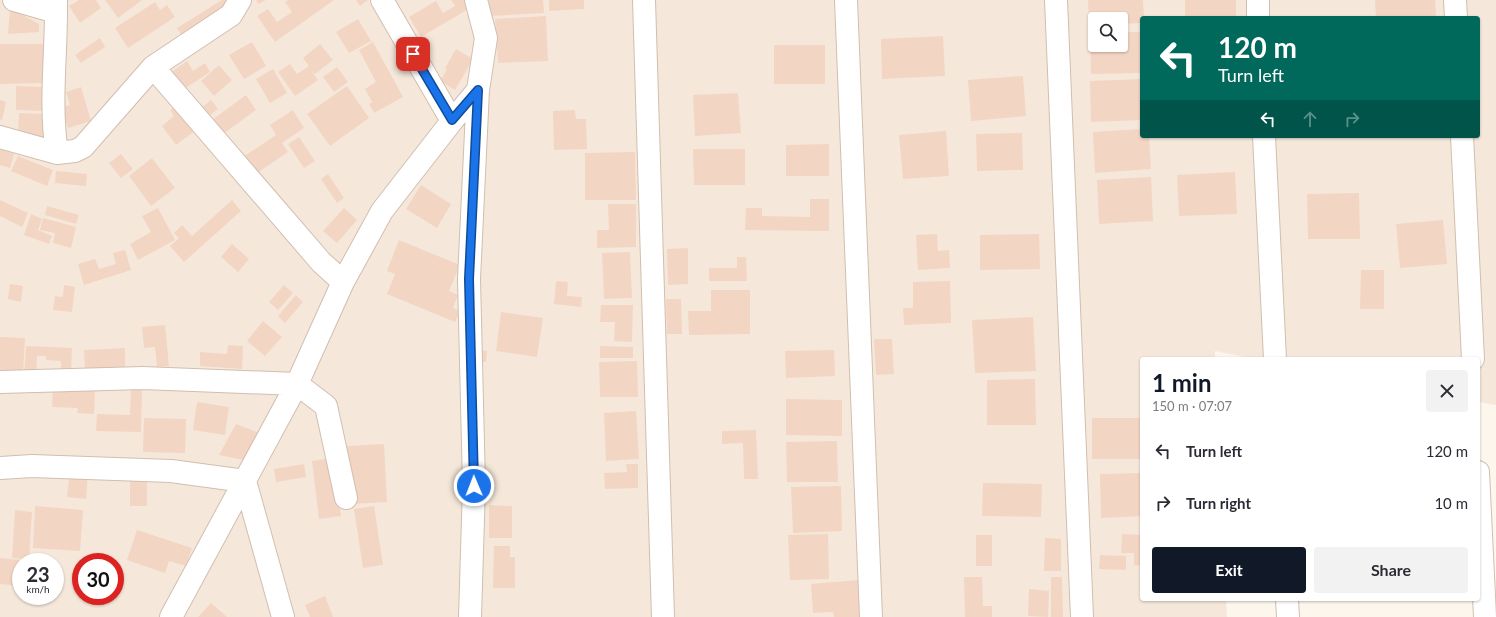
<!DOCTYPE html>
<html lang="en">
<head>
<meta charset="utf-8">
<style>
  body { margin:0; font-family:Lato,sans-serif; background:#f2f2f3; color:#2b2b33; height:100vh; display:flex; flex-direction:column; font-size:15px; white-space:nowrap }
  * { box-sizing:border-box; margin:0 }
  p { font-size:13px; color:#7c7c81 }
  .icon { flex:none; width:22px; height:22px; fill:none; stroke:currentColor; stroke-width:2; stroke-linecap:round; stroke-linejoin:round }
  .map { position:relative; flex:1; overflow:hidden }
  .details { position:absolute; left:1140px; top:357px; width:340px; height:244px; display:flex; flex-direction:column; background:#fff; border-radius:4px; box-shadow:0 1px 3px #0004 }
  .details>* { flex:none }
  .top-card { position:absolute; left:1140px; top:16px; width:340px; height:122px; border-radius:4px; box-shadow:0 1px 3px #0004; background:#00695c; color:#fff; overflow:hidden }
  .tools { position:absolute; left:1088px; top:12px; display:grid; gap:8px }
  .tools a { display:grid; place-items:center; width:40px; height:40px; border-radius:4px; background:#fff; box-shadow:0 1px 3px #0004; font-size:20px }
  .speed { position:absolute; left:12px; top:553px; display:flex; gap:8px; font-size:20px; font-weight:700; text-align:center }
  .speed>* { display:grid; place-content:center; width:52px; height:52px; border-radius:50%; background:#fff; box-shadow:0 1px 3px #0004; line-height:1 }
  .speed small { font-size:10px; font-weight:400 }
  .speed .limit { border:6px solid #d22; background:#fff; color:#111 }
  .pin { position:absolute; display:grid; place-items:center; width:34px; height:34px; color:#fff; margin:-17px; border-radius:8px; box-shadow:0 2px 6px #0006 }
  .me { position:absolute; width:44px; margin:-22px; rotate:359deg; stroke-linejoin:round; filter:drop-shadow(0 0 3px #0008) }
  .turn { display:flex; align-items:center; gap:14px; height:84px; padding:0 12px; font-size:18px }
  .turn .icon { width:52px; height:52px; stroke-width:2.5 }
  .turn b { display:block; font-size:28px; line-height:34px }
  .lanes { display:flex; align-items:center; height:38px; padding:0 12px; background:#0003; justify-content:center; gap:20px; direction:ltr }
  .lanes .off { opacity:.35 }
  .round { display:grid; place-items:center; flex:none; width:42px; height:42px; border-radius:4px; background:#f2f2f3 }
  .summary { display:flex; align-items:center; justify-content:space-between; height:68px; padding:0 12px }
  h1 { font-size:24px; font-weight:700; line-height:30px; color:#111827 }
  .primary-button { display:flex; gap:8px; margin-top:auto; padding:8px 12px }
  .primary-button a { flex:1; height:46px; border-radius:4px; background:#111827; color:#fff; font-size:16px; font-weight:700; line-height:46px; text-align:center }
  .primary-button a+a { background:#f2f2f3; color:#2b2b33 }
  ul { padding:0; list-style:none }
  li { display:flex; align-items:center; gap:12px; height:52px; padding:0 12px }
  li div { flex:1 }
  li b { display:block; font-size:15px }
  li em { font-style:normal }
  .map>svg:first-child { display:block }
</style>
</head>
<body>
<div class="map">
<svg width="1496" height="617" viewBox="0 0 1496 617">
  <rect width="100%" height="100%" fill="#fdf6ec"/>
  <path fill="#f5e8da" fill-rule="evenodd" d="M0 0H1496V405L1478 402V359H1255L1215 351V359H1142V599H1226L1227 617H0ZM1142 18H1478V136H1142ZM1095 19H1121V45H1095ZM21 562H55V596H21ZM81 562H115V596H81Z"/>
  <path fill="#f3d5c3" d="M79 0H96L101 8 80 23 69 6Z
    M105 0H142L118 18Z
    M222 0H226L232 9 184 39 177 28Z
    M256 0H266L258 4Z
    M288 0H334L275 42 257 16 268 9 277 22 292 12 285 2Z
    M356 0H368L360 6Z
    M451 0H465L470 8 421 37 409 17 436 1 443 13 455 6Z
    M489 0H543L544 13 490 16Z
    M549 0H584V9L549 11Z
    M1088 0H1143L1144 18H1142V23L1121 24V19H1095V25L1089 26Z
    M1185 0H1236V18H1185Z
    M1375 0H1435L1436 16 1376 18Z
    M155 2 160 10 167 5 175 17 128 48 115 28Z
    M10 8 39 24V32L8 34Z
    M546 16 548 61 498 63 495 19Z
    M358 19 371 41 349 53 336 32Z
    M1121 32H1142V73L1091 74 1090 33H1095V45H1121Z
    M943 36 945 76 882 79 881 39Z
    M100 38 105 47 81 63 75 55Z
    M252 42 266 66 244 79 229 55Z
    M373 42 403 97 374 113 369 104 372 102 365 89 376 82 359 50Z
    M0 44H44V83L0 84Z
    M320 44 333 60 315 74 311 70 318 80 295 96 278 72 290 64 297 74 309 66 303 58Z
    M774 45H825V84H774Z
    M456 49 473 59 455 90 440 81 447 69 445 68Z
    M187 61 193 71 205 63 210 72 181 91 170 73Z
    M219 65 232 80 214 96 201 81Z
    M337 67 348 82 334 92 323 77Z
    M273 69 287 93 270 103 256 79Z
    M1023 76 1026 116 971 121 968 80Z
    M1142 79V120L1091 122 1090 81Z
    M16 86 46 87 45 111 16 110Z
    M347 86 369 118 330 146 307 114Z
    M81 87 91 121 68 128 62 107 70 105 66 92Z
    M738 93 741 133 695 136 693 95Z
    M246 95 256 110 219 137 208 123Z
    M0 100 6 102 2 120 0 119Z
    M211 100 218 109 206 118 199 110Z
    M181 103 200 127 176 145 162 126 174 116 170 110Z
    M293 110 304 128 282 143 288 152 254 175 243 157 276 135 270 125Z
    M575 110 576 119H586L587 149 554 150 553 111Z
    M19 113 46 114 45 144 18 134Z
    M1142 129V136H1149L1151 169 1095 173 1093 132Z
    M946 131 949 176 903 179 899 135Z
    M1022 133 1023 170 977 171 976 134Z
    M299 137 315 161 304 168 288 144Z
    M829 144V176H786V145Z
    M0 149 14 154 10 168 0 165Z
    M693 149H745V185H694Z
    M635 152 636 200H585V153Z
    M121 154 133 169 121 178 109 163Z
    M18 156 53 170 47 186 11 171Z
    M152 158 175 188 151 206 129 176Z
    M56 171 87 174 86 186 55 183Z
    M1235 172 1237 214 1179 216 1177 175Z
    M328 174 344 198 337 203 321 179Z
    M1151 177 1153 221 1099 224 1097 180Z
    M421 185 451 204 437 228 406 209Z
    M1359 193 1360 239H1308L1307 194Z
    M810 199H829V231L745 230 746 208H762V216L810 217Z
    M0 200 28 213 22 227 0 216Z
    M232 200 241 211 184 262 170 246 179 238 174 233 182 225 192 236Z
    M608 204H636V247L597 248V230H609Z
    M47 206 79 215 76 224 45 215Z
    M158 208 175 240 138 260 130 244 151 232 142 216Z
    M344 208 357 220 337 243 323 231Z
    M31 214 42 219 38 230 52 236 49 244 24 235Z
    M43 218 76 227 71 248 53 243 55 233 40 230Z
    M1443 220 1447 264 1400 268 1396 224Z
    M937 234 938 251 949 250 950 268 918 270 916 235Z
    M1039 234 1040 269 980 270V235Z
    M399 240 460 265 449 291 458 295 453 308 460 311 455 322 387 294 395 274 387 271Z
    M232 244 249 259 238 272 221 257Z
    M688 248V284L668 285 667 249Z
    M125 250 131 270 84 285 78 264 95 259 99 269 116 264 113 253Z
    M630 252 632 298 604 299 602 253Z
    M737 257H746L747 281H709V268H737Z
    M1361 270H1384V309H1360Z
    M556 281 568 282 567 296 582 297 581 307 554 304Z
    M950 281 951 323 904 325 903 308H913V282Z
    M10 284 23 286 21 302 8 299Z
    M64 285 75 287 72 312 53 310 55 296 63 297Z
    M284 285 293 293 278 310 269 302Z
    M711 290H750V334L689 335 688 311H711Z
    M296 295 303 302 285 323 278 316Z
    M666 299H681L682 334H667Z
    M601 305H633L632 342 614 341 615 322H600Z
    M501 312 543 318 537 357 496 351Z
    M1033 317 1036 371 975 373 972 320Z
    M263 321 282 337 265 356 247 341Z
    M165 325 169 366 157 367 155 347 144 348 142 327Z
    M0 337 25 338 23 375 0 374Z
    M874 339H892L894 374 876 375Z
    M228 345 243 346 242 369 200 366V352L227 354Z
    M26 346 72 348 71 372H61V361L46 360V356H37L36 376 24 375Z
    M600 346 633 347V358H600Z
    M125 348V369L85 371 84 350Z
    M474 350 487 351 486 362H473Z
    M834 350 835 376 786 378 785 351Z
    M637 361 638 397H600L599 362Z
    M1035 379 1036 425H987V380Z
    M53 386 95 388 94 414 77 413 78 408 52 407Z
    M131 390H142L141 432 96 431 97 414 130 415Z
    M786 399 842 400V436L786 435Z
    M197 402 229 407 225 435 193 430Z
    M636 411 639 459 606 461 604 413Z
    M144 418 186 419 185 453 143 452Z
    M1092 418H1142V459H1092Z
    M236 424 259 433 248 461 219 455Z
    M756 430 758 479H744L743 443 722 444V431Z
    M837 441 838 482H787L786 442Z
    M384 444 387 502 350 504 347 446Z
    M334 458 341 516 319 519 312 461Z
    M304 464 306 477 276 482 274 469Z
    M626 464H638V488L605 489 604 473 627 472Z
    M70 471 88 473 86 499 67 497Z
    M1142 473V516L1101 518 1100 474Z
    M130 480H147V506H130Z
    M983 483 1042 484 1041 517 982 516Z
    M841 486 842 531 793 533 791 487Z
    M489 505 512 506V538H489Z
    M35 506 83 510 80 551 33 548Z
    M374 506 383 565 363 568 354 509Z
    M15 510 32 512 29 559 12 558Z
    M137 530 192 548 186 566 169 561 165 573 127 560Z
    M828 534 829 579 790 580 788 535Z
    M1122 534 1142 535V566L1134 565V553H1121Z
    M976 535H992V566H976Z
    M1045 538 1061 539V571H1044Z
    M494 546H510V557H515V588H493Z
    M1100 555 1126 556V570L1099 569Z
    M0 558 31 561V562H21V586L0 584Z
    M964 577H982L983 606H992V617H965Z
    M1051 577H1062L1063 617H1051Z
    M858 580 860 617H834L833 612 813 613 811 584Z
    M1029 589 1049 591 1048 617 1028 616Z
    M325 596 333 617H310L305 605Z
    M211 603 227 617H198Z"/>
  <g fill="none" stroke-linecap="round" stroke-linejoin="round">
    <defs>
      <path id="minor" d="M14 0 56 12
        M56 0C57 51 49 102 57 153L75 151 83 147 153 67 231 15 240 0
        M382 0 452 121
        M644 0 663 617
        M846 0 871 617
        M1056 0 1082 617
        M1258 0V18
        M1455 0 1456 18
        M153 67 321 262 343 282
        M1264 136 1275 359
        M1462 136 1473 359
        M0 137 57 153
        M0 382 143 378 297 384 326 406 346 498
        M0 468 32 466 171 471 245 481 283 617
        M1478 472 1485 617
        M1287 599 1288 617
        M171 617 297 384 343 282 382 211 452 121 478 90
        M470 617 474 486 469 279 478 90 486 38 476 0"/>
    </defs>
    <use href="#minor" stroke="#d1beb0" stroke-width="24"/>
    <use href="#minor" stroke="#fff" stroke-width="22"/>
  </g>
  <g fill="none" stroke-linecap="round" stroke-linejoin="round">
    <defs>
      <path id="route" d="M413 54 452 120 478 90 469 279 474 486"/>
    </defs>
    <use href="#route" stroke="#114b97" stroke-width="10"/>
    <use href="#route" stroke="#1a73e8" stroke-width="7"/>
  </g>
</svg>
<div class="tools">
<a><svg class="icon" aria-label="search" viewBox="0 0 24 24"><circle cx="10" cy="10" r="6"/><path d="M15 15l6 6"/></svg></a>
</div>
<div class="speed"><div>23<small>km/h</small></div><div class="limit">30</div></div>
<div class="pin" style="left:413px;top:54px;background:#d93025"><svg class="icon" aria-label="arrive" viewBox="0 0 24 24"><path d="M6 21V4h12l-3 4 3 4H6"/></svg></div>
<svg class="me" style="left:474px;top:486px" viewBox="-20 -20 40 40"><circle r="17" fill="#1a73e8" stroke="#fff" stroke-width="3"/><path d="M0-11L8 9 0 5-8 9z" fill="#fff"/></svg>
<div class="top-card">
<div class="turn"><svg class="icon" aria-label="left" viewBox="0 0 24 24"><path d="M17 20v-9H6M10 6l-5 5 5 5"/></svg><div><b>120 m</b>Turn left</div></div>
<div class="lanes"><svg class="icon" aria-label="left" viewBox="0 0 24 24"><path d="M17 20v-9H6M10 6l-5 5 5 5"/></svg><svg class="icon off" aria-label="ahead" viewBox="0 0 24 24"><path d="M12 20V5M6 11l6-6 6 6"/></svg><svg class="icon off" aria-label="right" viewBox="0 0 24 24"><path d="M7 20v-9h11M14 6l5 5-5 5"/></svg></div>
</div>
<section class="details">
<div class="summary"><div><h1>1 min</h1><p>150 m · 07:07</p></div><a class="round"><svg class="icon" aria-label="close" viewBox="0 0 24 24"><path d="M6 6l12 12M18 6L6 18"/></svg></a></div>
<ul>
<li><svg class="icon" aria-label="left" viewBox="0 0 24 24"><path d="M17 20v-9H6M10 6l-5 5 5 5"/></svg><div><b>Turn left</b></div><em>120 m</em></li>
<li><svg class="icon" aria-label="right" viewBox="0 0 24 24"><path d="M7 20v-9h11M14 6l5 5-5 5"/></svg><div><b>Turn right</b></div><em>10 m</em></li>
</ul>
<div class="primary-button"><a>Exit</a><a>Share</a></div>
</section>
</div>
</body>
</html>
